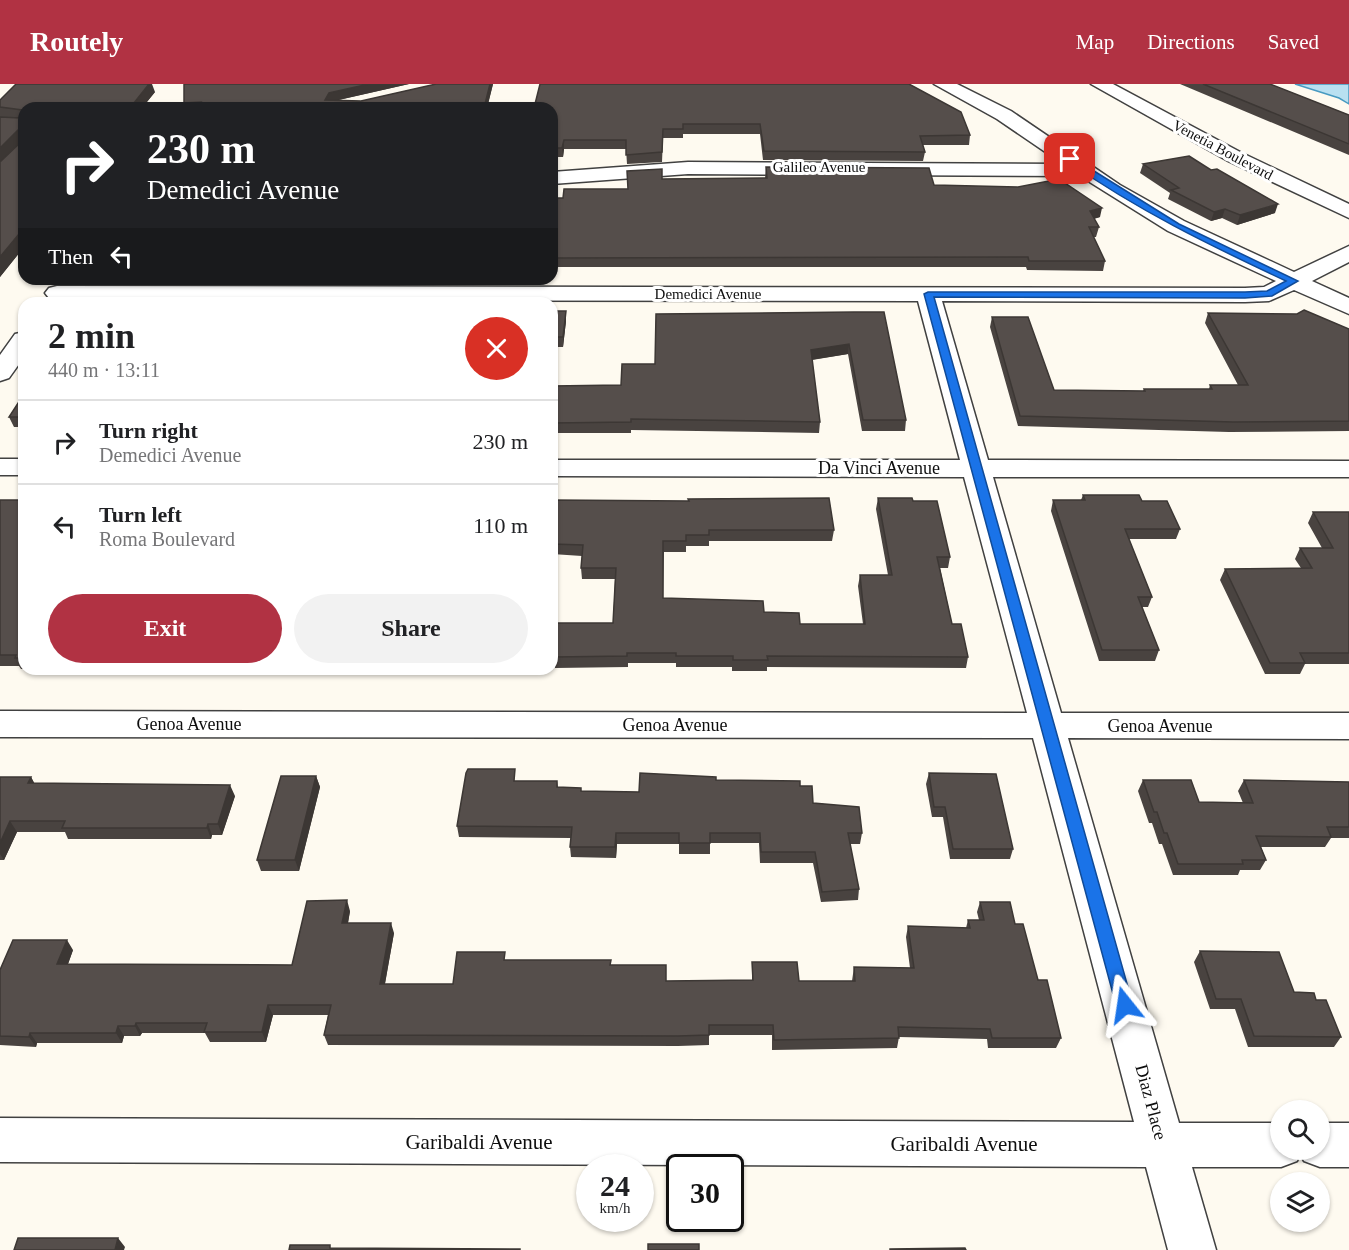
<!DOCTYPE html>
<html lang="en">
<head>
<meta charset="utf-8">
<style>
  body { margin:0; font-family:Georgia,serif; background:#f2f2f2; color:#202124; height:100vh; display:flex; flex-direction:column; font-size:22px; white-space:nowrap }
  * { box-sizing:border-box; margin:0 }
  p { font-size:20px; color:#757577 }
  .icon { flex:none; width:33px; height:33px; fill:none; stroke:currentColor; stroke-width:2; stroke-linecap:round; stroke-linejoin:round }
  .map { position:relative; flex:1; overflow:hidden }
  .panel { position:absolute; left:18px; top:213px; width:540px; height:378px; display:flex; flex-direction:column; background:#fff; border-radius:18px; box-shadow:0 2px 4px #0004 }
  .panel>* { flex:none }
  .guide { position:absolute; left:18px; top:18px; width:540px; height:183px; border-radius:18px; box-shadow:0 2px 4px #0004; background:#202124; color:#fff; overflow:hidden }
  .buttons { position:absolute; left:1270px; top:1016px; display:grid; gap:12px }
  .buttons a { display:grid; place-items:center; width:60px; height:60px; border-radius:50%; background:#fff; box-shadow:0 2px 4px #0004; font-size:30px }
  .speed { position:absolute; left:576px; top:1070px; display:flex; gap:12px; font-size:30px; font-weight:700; text-align:center }
  .speed>* { display:grid; place-content:center; width:78px; height:78px; border-radius:50%; background:#fff; box-shadow:0 2px 4px #0004; line-height:1 }
  .speed small { font-size:15px; font-weight:400 }
  .speed .limit { border:3px solid #111; border-radius:9px; background:#fff; color:#111 }
  .pin { position:absolute; display:grid; place-items:center; width:51px; height:51px; color:#fff; margin:-26px; border-radius:12px; box-shadow:0 3px 9px #0006 }
  .me { position:absolute; width:66px; margin:-33px; rotate:345deg; stroke-linejoin:round; filter:drop-shadow(0 0 4px #0008) }
  .turn { display:flex; align-items:center; gap:21px; height:126px; padding:0 30px; font-size:27px }
  .turn .icon { width:78px; height:78px; stroke-width:2.5 }
  .turn b { display:block; font-size:42px; line-height:51px }
  .then { display:flex; align-items:center; height:57px; padding:0 30px; background:#0003; gap:12px; font-size:22px }
  .round { display:grid; place-items:center; flex:none; width:63px; height:63px; border-radius:32px; background:#f2f2f2 }
  .overview { display:flex; align-items:center; justify-content:space-between; height:102px; padding:0 30px }
  h1 { font-size:36px; font-weight:700; line-height:45px }
  .primary-button { display:flex; gap:12px; margin-top:auto; padding:12px 30px }
  .primary-button a { flex:1; height:69px; border-radius:36px; background:#b13243; color:#fff; font-size:24px; font-weight:700; line-height:69px; text-align:center }
  .primary-button a+a { background:#f2f2f2; color:#202124 }
  ul { padding:0; list-style:none }
  li { display:flex; align-items:center; gap:18px; height:84px; padding:0 30px; border-top:2px solid #e0e0e0 }
  li div { flex:1 }
  li b { display:block; font-size:22px }
  li em { font-style:normal }
  header { display:flex; align-items:center; gap:36px; box-sizing:border-box; height:84px; padding:0 30px; background:#b13243; color:#fff }
  header strong { font-size:28px }
  nav { display:flex; gap:33px; margin-inline-start:auto; font-size:21px }
  .map>svg:first-child { display:block }
</style>
</head>
<body>
<header>
<strong>Routely</strong>
<nav><a>Map</a><a>Directions</a><a>Saved</a></nav>
</header>
<div class="map">
<svg width="1349" height="1166" viewBox="0 0 1349 1166">
  <rect width="100%" height="100%" fill="#fefaf0"/>
  <path fill="#b9e0f1" stroke="#479ac1" stroke-width="1.5" d="M1295 0H1349V20L1339 14Z"/>
  <g fill="none" stroke-linecap="round" stroke-linejoin="round">
    <defs>
      <path id="street" d="M934 0H957L1011 27 1120 101 1184 137 1294 188 1349 162V178L1312 197 1349 214V230L1294 206 1269 217 1245 218 942 217 988 376 1349 377V393H993L1061 629H1349V655L1068 654 1179 1039H1281V1065H1320V1039H1349V1083H1320L1304 1077 1300 1069 1297 1077 1281 1083H1192L1216 1166H1168L1146 1083 0 1078V1034L1134 1038 1033 654 0 653V627L1027 629 964 393 552 392V376H960L918 217 57 216 49 214 45 209 49 204 57 202 1245 204 1264 203 1276 197 1168 147 1080 92 688 90 552 100V88L688 78 1063 80 997 35Z
        M1091 0H1113L1242 69 1349 120V134L1228 77Z
        M24 248V273L9 294 0 297V271L15 250Z
        M0 375H24V391H0Z"/>
    </defs>
    <use href="#street" stroke="#414141" stroke-width="3"/>
    <use href="#street" fill="#fff" fill-rule="evenodd"/>
  </g>
  <path fill="#494340" d="M184 0H409L338 16 361 17 436 0H493L487 24H186L184 19Z
    M1180 0H1270L1349 31V71Z
    M155 8 142 24H24V163L0 193V16Z
    M552 24 970 51 969 61H923L925 68 923 77 763 76 760 50H683V54H663L662 78 627 80 626 65H564L563 73H552Z
    M1143 80 1275 129 1237 141 1222 134 1211 137 1168 115 1170 109 1140 89Z
    M766 83 934 101 1100 133 1094 135 1099 143 1096 153H1093L1105 177 1103 187 1027 186 1026 183H552V114H563L627 105 662 95 765 94Z
    M552 227H566V237L563 263H552Z
    M854 228 906 336 905 347H862L848 270 812 276 820 338 819 349 631 346V349H552V302L621 301 655 280Z
    M1208 229 1349 245V347L1229 348 1018 342 990 243 992 233 1054 306 1143 307 1144 305H1209L1210 301H1238L1205 239Z
    M24 310V343H14L9 333Z
    M1083 411 1142 417 1180 445 1176 455H1129L1152 513 1148 523H1142L1159 566 1155 577H1099L1051 427 1053 416H1081Z
    M878 414 913 417 950 473 948 484H940L952 540 968 573 966 584 767 583V587H732V583H676V579H628V583L555 584V581H552V539H613L615 495H582L581 484 582 472 552 470V416L834 446 832 457H709V462H686V468H664L663 514 764 528 800 540H863L858 502 860 491H888L876 425Z
    M0 416H24V585H21L19 582H0Z
    M1313 428H1349V580H1305L1300 590H1265L1220 496 1225 485 1301 484 1295 475 1300 464H1322L1308 439Z
    M929 689 1013 765 1010 775H950L943 733H932L926 700Z
    M316 692 320 703 299 787H261L257 776Z
    M0 693H31L34 699 235 712 222 751H212L211 755H68L65 748H17L4 776H0Z
    M716 696 800 702 813 719 862 749 860 760H850L859 805 858 816 821 818 813 779H760L759 759H710V770H679V760H617L616 774 571 773 570 763 571 754 459 753 457 742 557 697 558 703 582 707 639 708Z
    M1143 696 1199 718 1243 719 1238 707 1244 696 1349 698V754H1331L1325 763H1261L1266 776 1260 786H1240L1238 791H1173L1162 760H1159L1152 739H1149L1138 707Z
    M980 818 1015 840 1038 896 1061 954 1056 964H988L987 955 899 953 897 964 772 966V951H709V961L678 962 328 961 324 951 328 931H273L266 958H210L205 949H142L140 952H124L122 959H37L36 963 0 961V886L73 866 68 880 292 881 350 827 348 839 394 849 385 900H453L506 876H611V881L666 897 752 896V878L799 897H852L854 883 910 884 906 853 908 842 966 844 968 836H979L977 828Z
    M1200 867 1294 908 1316 916 1341 953 1334 963H1248L1235 925H1210L1194 878Z"/>
  <path fill="#3c3734" d="M149 0H152L155 8 142 24H130Z
    M369 0H409L330 18 325 16 329 9Z
    M490 0H493L487 24H484Z
    M18 46 22 58 0 81V64Z
    M564 56V65L563 73 562 64Z
    M1278 120 1275 129 1237 141 1240 131Z
    M1102 124 1100 133 1088 136 1090 127Z
    M1225 125 1222 134 1211 137 1214 128Z
    M24 144V163L0 193V173Z
    M566 227V237L563 263V253Z
    M849 260 848 270 810 276 811 266Z
    M316 692 320 703 299 787 295 776Z
    M31 693 37 704 28 699Z
    M230 701 235 712 222 751 218 740Z
    M10 737 17 748 4 776 0 770V759Z
    M208 740 212 751 211 755 207 744Z
    M616 749 617 760 616 774 615 763Z
    M347 816 350 827 346 850 342 839Z
    M391 839 394 849 383 910 380 900Z
    M67 856 73 866 64 891 57 880Z
    M268 921 273 931 266 958 262 948Z
    M136 939 142 949 140 952 135 942Z
    M118 942 124 952 122 959 116 949Z
    M30 949 37 959 36 963 29 953Z
    M118 1154 125 1163 124 1166H115Z"/>
  <path fill="#554e4b" stroke="#3c3734" stroke-width="1.5" d="M16 0H149L130 24H24V144L0 173V78L21 58V46H18L0 64V33L20 34 22 26 0 23V16Z
    M184 0H369L329 9 325 16 361 17 436 0H490L484 24H197L201 18 184 19Z
    M540 0H909L961 28 970 51 920 52 925 68 764 67 760 40H683V45H663L662 68 626 71V56H564L562 64H552V24H534Z
    M1203 0H1270L1349 31V60Z
    M1189 72 1211 86 1217 85 1278 120 1240 131 1225 125 1214 128 1171 106 1179 104 1143 80Z
    M766 83 929 84 934 101 1018 103 1059 95 1102 124 1090 127 1099 143H1089L1105 177H1029L1028 173 552 174V114H563L564 105H628L627 87 662 85V95L767 94Z
    M1304 226 1349 245V337L1233 338 1020 332 992 233H1028L1054 306 1145 307 1144 305H1212L1210 301H1248L1208 229 1297 230Z
    M552 227H566L563 253H552Z
    M854 228H884L906 336H863L849 260 811 266 820 338 631 335V338L552 339V302L621 301 622 280H655L656 230Z
    M24 310V333H9Z
    M1083 411H1139L1142 417H1167L1180 445H1125L1152 513H1138L1159 566H1102L1053 416H1085Z
    M829 414 834 446H709V451H686V457H663V514L763 517 764 528 799 529 800 540H865L860 491H892L878 414H912L913 417H937L950 473H937L952 540H961L968 573 767 572 768 576H733V572H676V569H627V572L554 573V570H552V539H613L616 484H581L583 461 552 460V416L689 417 688 415Z
    M0 416H24V574H15L16 571H0Z
    M1313 428H1349V569H1300L1305 579H1270L1225 485 1312 484 1300 464H1333Z
    M468 685H515L514 697H557V703L581 704V707L639 708 640 689 716 693V696L800 697V702H812L813 719 859 723 862 749H848L859 805 822 808 815 768H761L760 749H710V759H679V749H616L615 763H570L572 743 457 742 466 689Z
    M929 689 996 690 1013 765H953L945 723H934Z
    M281 692H316L295 776H257Z
    M0 693H31L28 699 230 701 218 740H208L207 744H62L65 737H10L0 759Z
    M1143 696H1191L1199 718 1253 719 1244 696 1349 698V743H1327L1331 753 1256 752 1266 776H1242L1243 780H1178L1167 749H1164L1157 728H1154Z
    M347 816 342 839H391L380 900H453L457 868H505L504 876H611L610 881H666V897L753 896 752 878H797L799 897H855L854 883 914 884 908 842 970 844 968 836H984L980 818H1010L1015 840H1023L1038 896H1047L1061 954H992L990 945 898 943 899 954 774 956 773 941H709V951L678 952 324 951 331 921H268L262 948H204L207 939H136L135 942H118L116 949H30L29 953 0 952V886L13 856H67L57 880 292 881 307 817Z
    M1200 867 1279 868 1294 908 1314 909 1316 916H1326L1341 953 1254 952 1241 915H1216Z
    M18 1154H118L115 1166H14Z
    M648 1160H699V1166H648Z
    M290 1161H330V1164L520 1165V1166H289Z
    M965 1164 966 1166H890V1165Z"/>
  <path fill="#1a73e8" stroke="#114b97" stroke-width="1.5" d="M1070 72 1179 140 1298 197 1272 212 1245 214 934 213 1133 921 1131 927 1125 929 1118 927 1116 921 924 210 928 208H1245L1267 207 1286 197C1207 160 1139 127 1067 77Z"/>
  <g text-anchor="middle" stroke-width="6" stroke-linejoin="round" paint-order="stroke">
    <g font-size="15" fill="#0e0e0e" stroke="#fff">
      <text transform="translate(1223 66) rotate(28)" y="5">Venetia Boulevard</text>
      <text x="819" y="88">Galileo Avenue</text>
      <text x="708" y="215">Demedici Avenue</text>
    </g>
    <g font-size="18" fill="#0e0e0e" stroke="#fff">
      <text x="879" y="390">Da Vinci Avenue</text>
      <text x="189" y="646">Genoa Avenue</text>
      <text x="675" y="647">Genoa Avenue</text>
      <text x="1160" y="648">Genoa Avenue</text>
      <text transform="translate(1151 1018) rotate(75)" y="6">Diaz Place</text>
    </g>
    <g font-size="21" fill="#0e0e0e" stroke="#fff">
      <text x="479" y="1065">Garibaldi Avenue</text>
      <text x="964" y="1067">Garibaldi Avenue</text>
    </g>
  </g>
</svg>
<div class="buttons">
<a><svg class="icon" aria-label="search" viewBox="0 0 24 24"><circle cx="10" cy="10" r="6"/><path d="M15 15l6 6"/></svg></a>
<a><svg class="icon" aria-label="layers" viewBox="0 0 24 24"><path d="M12 4l9 5-9 5-9-5zM3 14l9 5 9-5"/></svg></a>
</div>
<div class="speed"><div>24<small>km/h</small></div><div class="limit">30</div></div>
<div class="pin" style="left:1070px;top:75px;background:#d93025"><svg class="icon" aria-label="arrive" viewBox="0 0 24 24"><path d="M6 21V4h12l-3 4 3 4H6"/></svg></div>
<svg class="me" style="left:1125px;top:921px" viewBox="-20 -20 40 40"><path d="M0-17L14 15 0 8-14 15z" fill="#1a73e8" stroke="#fff" stroke-width="4"/></svg>
<div class="guide">
<div class="turn"><svg class="icon" aria-label="right" viewBox="0 0 24 24"><path d="M7 20v-9h11M14 6l5 5-5 5"/></svg><div><b>230 m</b>Demedici Avenue</div></div>
<div class="then">Then<svg class="icon" aria-label="left" viewBox="0 0 24 24"><path d="M17 20v-9H6M10 6l-5 5 5 5"/></svg></div>
</div>
<section class="panel">
<div class="overview"><div><h1>2 min</h1><p>440 m · 13:11</p></div><a class="round" style="background:#d93025;color:#fff"><svg class="icon" aria-label="close" viewBox="0 0 24 24"><path d="M6 6l12 12M18 6L6 18"/></svg></a></div>
<ul>
<li><svg class="icon" aria-label="right" viewBox="0 0 24 24"><path d="M7 20v-9h11M14 6l5 5-5 5"/></svg><div><b>Turn right</b><p>Demedici Avenue</p></div><em>230 m</em></li>
<li><svg class="icon" aria-label="left" viewBox="0 0 24 24"><path d="M17 20v-9H6M10 6l-5 5 5 5"/></svg><div><b>Turn left</b><p>Roma Boulevard</p></div><em>110 m</em></li>
</ul>
<div class="primary-button"><a>Exit</a><a>Share</a></div>
</section>
</div>
</body>
</html>
